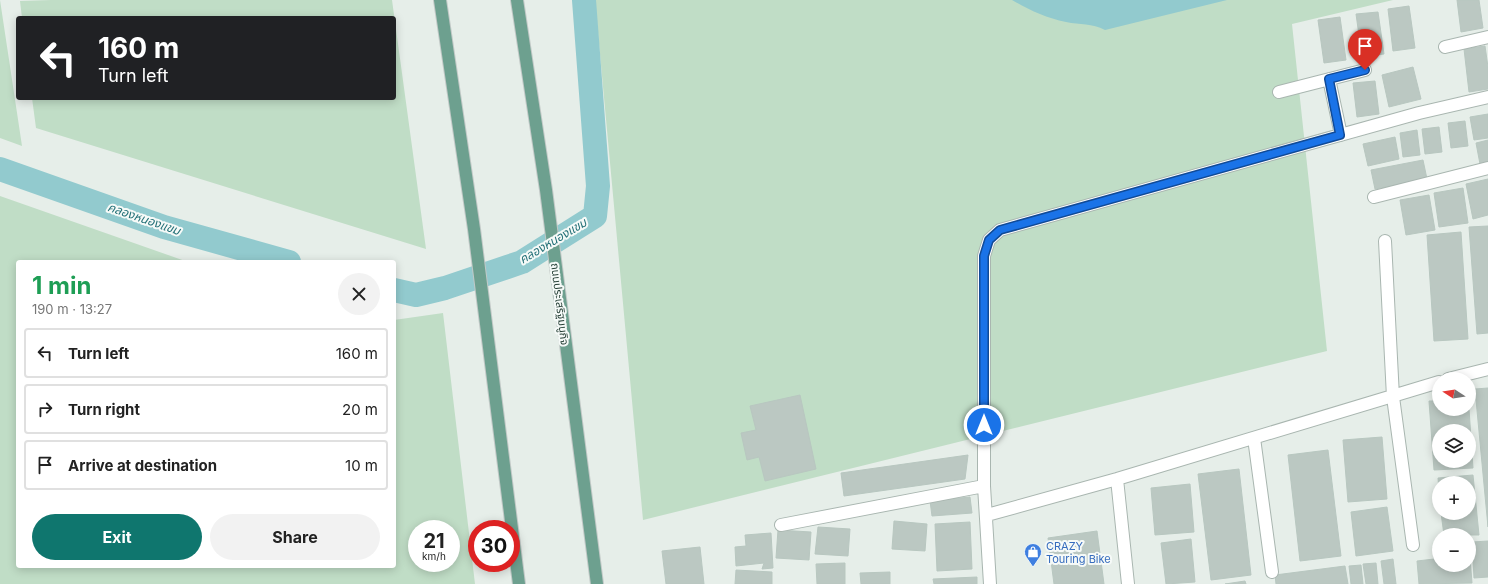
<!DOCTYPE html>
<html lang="en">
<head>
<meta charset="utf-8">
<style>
  body { margin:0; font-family:Inter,"Noto Sans Thai",sans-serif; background:#f2f2f2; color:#222; height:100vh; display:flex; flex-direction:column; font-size:15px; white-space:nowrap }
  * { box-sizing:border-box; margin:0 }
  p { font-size:13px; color:#767676 }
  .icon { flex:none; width:22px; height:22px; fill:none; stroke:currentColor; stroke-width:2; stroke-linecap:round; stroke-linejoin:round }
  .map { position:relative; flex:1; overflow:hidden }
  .side { position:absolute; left:16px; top:260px; width:380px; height:308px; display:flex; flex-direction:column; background:#fff; border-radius:4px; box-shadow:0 2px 10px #0003 }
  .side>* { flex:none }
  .top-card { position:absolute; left:16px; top:16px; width:380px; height:84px; border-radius:4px; box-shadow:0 2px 10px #0003; background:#202124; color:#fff; overflow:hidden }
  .needle { width:26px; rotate:282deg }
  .tools { position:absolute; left:1432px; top:372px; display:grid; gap:8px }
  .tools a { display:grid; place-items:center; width:44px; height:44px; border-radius:50%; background:#fff; box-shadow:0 2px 10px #0003; font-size:20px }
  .speed { position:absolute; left:408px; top:520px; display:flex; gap:8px; font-size:20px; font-weight:700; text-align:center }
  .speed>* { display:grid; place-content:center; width:52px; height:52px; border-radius:50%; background:#fff; box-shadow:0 2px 10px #0003; line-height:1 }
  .speed small { font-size:10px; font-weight:400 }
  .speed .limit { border:6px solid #d22; background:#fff; color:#111 }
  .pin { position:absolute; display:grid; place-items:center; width:34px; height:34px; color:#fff; margin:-41px -17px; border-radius:50% 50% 50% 0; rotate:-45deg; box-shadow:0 0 4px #0007 }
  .pin .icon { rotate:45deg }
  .me { position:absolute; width:44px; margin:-22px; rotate:0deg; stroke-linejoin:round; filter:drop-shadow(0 0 3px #0008) }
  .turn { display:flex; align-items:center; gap:14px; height:84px; padding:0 16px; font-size:18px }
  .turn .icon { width:52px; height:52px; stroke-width:2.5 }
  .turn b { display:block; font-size:28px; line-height:34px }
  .round { display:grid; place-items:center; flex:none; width:42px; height:42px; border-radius:21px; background:#f2f2f2 }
  .overview { display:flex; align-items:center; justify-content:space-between; height:68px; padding:0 16px }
  h1 { font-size:24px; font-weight:700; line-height:30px; color:#1e9e55 }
  .cta { display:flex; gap:8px; margin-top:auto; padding:8px 16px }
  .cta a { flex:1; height:46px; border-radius:24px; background:#0f766e; color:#fff; font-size:16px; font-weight:700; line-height:46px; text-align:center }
  .cta a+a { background:#f2f2f2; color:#222 }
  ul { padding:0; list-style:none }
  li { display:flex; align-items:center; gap:12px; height:50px; margin:0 8px 6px; padding:0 8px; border:2px solid #e0e0e0; border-radius:4px }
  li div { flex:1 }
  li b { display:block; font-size:15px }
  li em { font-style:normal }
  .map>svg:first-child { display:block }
</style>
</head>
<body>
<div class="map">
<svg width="1488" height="584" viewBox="0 0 1488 584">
  <rect width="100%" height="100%" fill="#e6eee9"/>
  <path fill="#c0ddc6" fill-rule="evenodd" d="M0 0 22 146 0 138Z
    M51 0H392L426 249 36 128 32 98H394V18H22L20 1Z
    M595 0H1393L1292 24 1327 351 643 520Z
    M0 196 188 262H18V566H394V320L443 313 475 584H0ZM417 529H451V563H417Z"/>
  <path fill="#92cace" d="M1012 0H1227L1105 30C1092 23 1080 25 1066 22 1046 18 1029 10 1012 0Z"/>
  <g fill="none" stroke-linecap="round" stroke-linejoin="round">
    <path stroke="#92cace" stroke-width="24" d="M0 169 164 227 289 262
      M394 290 416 295 445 288 522 262 595 216 598 186 584 0"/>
  </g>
  <path fill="#bbc8c2" stroke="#b8c7c0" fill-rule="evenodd" d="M1457 0H1479L1483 28 1461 32Z
    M1409 6 1415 48 1393 51 1388 9Z
    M1378 12 1384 54 1362 57 1356 14Z
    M1340 17 1346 60 1324 63 1318 20Z
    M1485 46 1488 67V89L1469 92 1464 49Z
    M1413 67 1421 99 1389 107 1382 75Z
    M1375 81 1379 114 1357 117 1353 83Z
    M1488 114V138L1474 140 1470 117Z
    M1465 121 1468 146 1451 148 1448 123Z
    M1439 127 1442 152 1425 154 1422 129Z
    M1417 130 1420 155 1403 157 1400 133Z
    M1395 137 1399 159 1368 166 1363 144Z
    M1488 140V162L1480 164 1476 143Z
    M1423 160 1427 179 1375 189 1371 170Z
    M1488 179V215L1473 219 1466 184Z
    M1463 188 1468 223 1439 227 1434 193Z
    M1429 195 1435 230 1406 235 1400 200Z
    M1488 226V333L1477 334 1469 227Z
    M1461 232 1468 339 1434 341 1427 235Z
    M1488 388V527L1475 389Z
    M800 395 816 469 765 481 759 457 747 460 741 433 756 430 750 406Z
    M1429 401H1439V409H1469L1473 468 1434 470ZM1439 431H1469V461H1439Z
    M1382 437 1387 499 1348 502 1343 440Z
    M1328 450 1341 556 1300 561 1288 455Z
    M968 455 965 479 844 496 841 473Z
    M1239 469 1251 575 1211 580 1198 474Z
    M1473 475 1479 535H1444L1441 513H1469V483H1439V491L1438 478Z
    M1190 484 1194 532 1155 535 1151 488Z
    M970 497 972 513 932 516 930 501Z
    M1387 507 1393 551 1356 556 1351 512Z
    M894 521 927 524 925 551 892 549Z
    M970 522 972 569 937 571 935 524Z
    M818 527 850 529 848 556 815 554Z
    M778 530 811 532 809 560 776 558Z
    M1097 531 1104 584H1054L1048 538Z
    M771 533 773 568 762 569 764 563 736 566 735 547 746 546 745 535Z
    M1191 539 1195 582 1166 584 1161 543Z
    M1488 541V577L1474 578 1472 542Z
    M700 547 704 584H666L662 551Z
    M1433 547H1439V565H1469L1470 558 1472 583 1419 584 1417 561 1434 559Z
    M1393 559 1396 584H1384L1381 561Z
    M845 563V584H817L816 564Z
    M1376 563 1378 584H1366L1363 564Z
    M1361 565 1363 584H1351L1349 566Z
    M1345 566 1348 584H1276L1275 575Z
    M736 570 772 572V584H735Z
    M890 572V584H861L860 573Z
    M977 577V584H934L933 579Z
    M1245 581 1246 584H1225Z"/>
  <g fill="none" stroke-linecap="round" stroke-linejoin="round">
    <defs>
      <path id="street" d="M1445 47 1488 37
        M1329 79 1341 135
        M1279 92 1365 70
        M1374 197 1488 168
        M1385 241 1393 397 1413 545
        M1448 379 1488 369
        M1254 438 1272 572
        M1117 479 1128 584
        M987 515 1117 479 1439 382
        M781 525 984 486
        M990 584 984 486V256L989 240 1000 230 1419 113 1488 97"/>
      <path id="primary" d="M440 0 474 229 519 584
        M517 0 546 190 597 584"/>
    </defs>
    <use href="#street" stroke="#a9b6b0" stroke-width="14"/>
    <use href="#primary" stroke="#c2c9c7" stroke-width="14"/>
    <use href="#street" stroke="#fff" stroke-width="12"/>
    <use href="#primary" stroke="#6da08f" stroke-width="12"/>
  </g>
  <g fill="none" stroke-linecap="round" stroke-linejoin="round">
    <defs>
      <path id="route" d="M984 425V256L989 240 1000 230 1340 135 1329 79 1365 70"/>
    </defs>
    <use href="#route" stroke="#114b97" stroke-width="10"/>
    <use href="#route" stroke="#1a73e8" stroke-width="7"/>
  </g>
  <defs>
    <symbol id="shop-pin" viewBox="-11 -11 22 30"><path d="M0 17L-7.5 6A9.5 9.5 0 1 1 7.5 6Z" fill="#3f7fe0" stroke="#f6faf8"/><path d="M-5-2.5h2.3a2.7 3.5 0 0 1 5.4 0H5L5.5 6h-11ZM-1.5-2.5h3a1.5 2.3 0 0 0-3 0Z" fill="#fff"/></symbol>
  </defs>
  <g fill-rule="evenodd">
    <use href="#shop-pin" x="1023" y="542" width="20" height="27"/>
  </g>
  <g text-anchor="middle" stroke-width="4" stroke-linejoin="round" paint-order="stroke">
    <g font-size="11" fill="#263f36" stroke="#f6faf8">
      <text transform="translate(560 304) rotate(83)" y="4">ถนนประเสริฐมนูกิจ</text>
    </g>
    <g font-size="11" fill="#366cbe" stroke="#f6faf8" text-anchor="start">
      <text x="1046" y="550">CRAZY<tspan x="1046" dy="13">Touring Bike</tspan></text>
    </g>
    <g font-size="12" font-style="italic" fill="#237077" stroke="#f6faf8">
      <text transform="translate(144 219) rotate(19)" y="4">คลองหนองแขม</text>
      <text transform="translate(553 241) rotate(-31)" y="4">คลองหนองแขม</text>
    </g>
  </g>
</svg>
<div class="tools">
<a><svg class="needle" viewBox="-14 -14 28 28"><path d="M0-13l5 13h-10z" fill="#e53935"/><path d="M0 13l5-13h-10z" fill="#767676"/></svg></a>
<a><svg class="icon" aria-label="layers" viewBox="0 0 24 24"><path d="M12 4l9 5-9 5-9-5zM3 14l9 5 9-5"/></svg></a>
<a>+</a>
<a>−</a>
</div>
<div class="speed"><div>21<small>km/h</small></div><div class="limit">30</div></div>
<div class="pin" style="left:1365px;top:70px;background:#d93025"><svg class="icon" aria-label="arrive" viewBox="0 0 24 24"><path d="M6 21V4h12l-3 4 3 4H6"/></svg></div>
<svg class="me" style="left:984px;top:425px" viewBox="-20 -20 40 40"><circle r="17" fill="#1a73e8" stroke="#fff" stroke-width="3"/><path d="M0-11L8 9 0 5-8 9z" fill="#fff"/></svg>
<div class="top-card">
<div class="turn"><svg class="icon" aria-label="left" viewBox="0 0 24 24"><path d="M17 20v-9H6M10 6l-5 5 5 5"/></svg><div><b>160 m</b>Turn left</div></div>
</div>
<section class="side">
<div class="overview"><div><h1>1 min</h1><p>190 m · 13:27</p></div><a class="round"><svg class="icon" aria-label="close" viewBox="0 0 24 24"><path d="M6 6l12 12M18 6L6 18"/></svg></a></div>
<ul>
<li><svg class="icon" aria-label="left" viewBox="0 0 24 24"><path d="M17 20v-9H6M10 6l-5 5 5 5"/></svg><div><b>Turn left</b></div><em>160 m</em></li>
<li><svg class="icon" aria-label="right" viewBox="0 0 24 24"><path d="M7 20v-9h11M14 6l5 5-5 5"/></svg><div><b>Turn right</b></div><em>20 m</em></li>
<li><svg class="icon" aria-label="arrive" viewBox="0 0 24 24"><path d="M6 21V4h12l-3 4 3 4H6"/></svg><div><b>Arrive at destination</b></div><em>10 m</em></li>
</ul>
<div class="cta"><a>Exit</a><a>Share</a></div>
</section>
</div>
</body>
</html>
